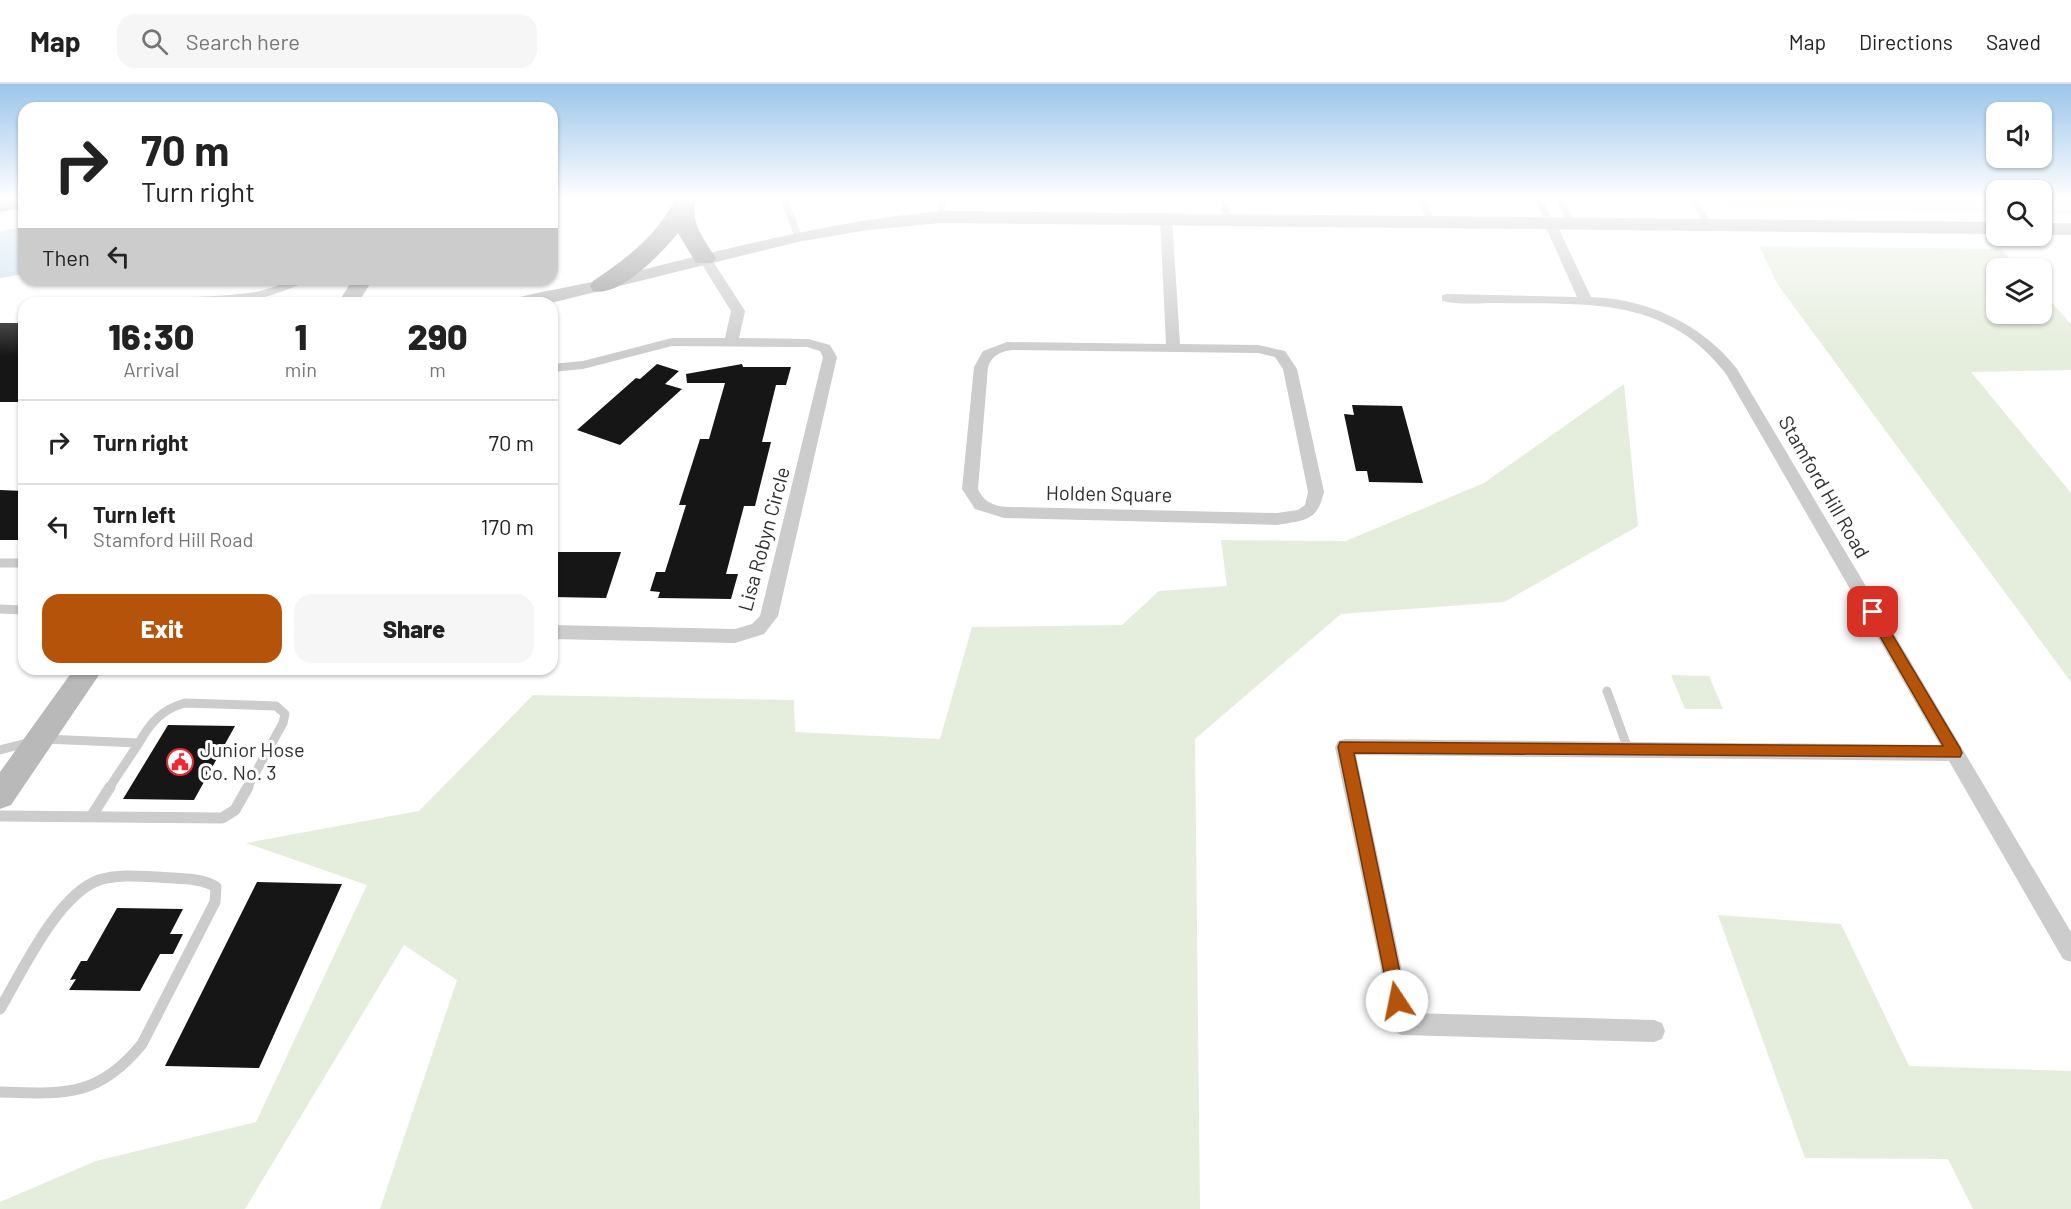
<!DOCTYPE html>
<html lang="en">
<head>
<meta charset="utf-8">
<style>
  body { margin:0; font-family:Barlow,sans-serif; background:#f6f6f6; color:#222; height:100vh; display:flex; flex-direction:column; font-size:22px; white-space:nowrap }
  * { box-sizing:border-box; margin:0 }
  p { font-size:20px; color:#767676 }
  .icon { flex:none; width:33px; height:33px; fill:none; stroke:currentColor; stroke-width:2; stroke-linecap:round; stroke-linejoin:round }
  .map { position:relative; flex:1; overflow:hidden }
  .sheet { position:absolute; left:18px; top:213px; width:540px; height:378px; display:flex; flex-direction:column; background:#fff; border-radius:18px; box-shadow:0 2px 4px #0004 }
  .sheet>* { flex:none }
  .guide { position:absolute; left:18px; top:18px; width:540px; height:183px; border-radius:18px; box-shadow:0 2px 4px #0004; background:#fff; color:#222; overflow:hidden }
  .buttons { position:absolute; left:1986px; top:18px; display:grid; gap:12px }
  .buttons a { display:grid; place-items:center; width:66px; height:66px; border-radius:12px; background:#fff; box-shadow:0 2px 4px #0004; font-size:30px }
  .pin { position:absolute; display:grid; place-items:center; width:51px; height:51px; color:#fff; margin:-26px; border-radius:12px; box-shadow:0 3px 9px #0006 }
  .me { position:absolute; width:66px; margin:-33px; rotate:349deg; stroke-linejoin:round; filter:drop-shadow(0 0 4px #0008) }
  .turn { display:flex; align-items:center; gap:21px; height:126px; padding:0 24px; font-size:27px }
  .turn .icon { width:78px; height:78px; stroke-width:2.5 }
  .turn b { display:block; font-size:42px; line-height:51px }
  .then { display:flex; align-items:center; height:57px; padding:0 24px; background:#0003; gap:12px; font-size:22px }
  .eta { display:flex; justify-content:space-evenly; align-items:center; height:102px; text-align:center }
  .eta b { font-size:36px; font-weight:800; line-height:42px }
  .button { display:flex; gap:12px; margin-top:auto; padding:12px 24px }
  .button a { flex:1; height:69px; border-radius:18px; background:#b45309; color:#fff; font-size:24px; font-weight:800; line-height:69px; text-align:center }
  .button a+a { background:#f6f6f6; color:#222 }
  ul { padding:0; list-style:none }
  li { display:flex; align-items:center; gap:18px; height:84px; padding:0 24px; border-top:2px solid #e0e0e0 }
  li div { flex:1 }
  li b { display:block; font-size:22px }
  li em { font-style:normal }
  header { display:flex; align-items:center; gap:36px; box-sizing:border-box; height:84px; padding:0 30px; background:#fff; border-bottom:2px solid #e0e0e0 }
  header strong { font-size:28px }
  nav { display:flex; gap:33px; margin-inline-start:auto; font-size:21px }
  .search { width:420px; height:54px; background:#f6f6f6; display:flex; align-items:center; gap:15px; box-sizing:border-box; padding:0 21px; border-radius:18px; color:#767676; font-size:22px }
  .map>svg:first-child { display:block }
</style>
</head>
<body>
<header>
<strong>Map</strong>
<div class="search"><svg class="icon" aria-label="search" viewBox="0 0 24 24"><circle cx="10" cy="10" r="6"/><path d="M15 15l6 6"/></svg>Search here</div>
<nav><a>Map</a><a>Directions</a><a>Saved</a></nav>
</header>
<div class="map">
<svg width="2071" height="1125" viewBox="0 0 2071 1125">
  <rect width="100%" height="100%" fill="#fff"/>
  <path fill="#e5eddc" d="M1716 115H1996V129L1721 122Z
    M2042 115H2071V131L2042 130Z
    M1759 162 2001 165 2019 184H1996V230H2042V208L2071 240V286L1971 288 2071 409V598L1778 201Z
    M1624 300 1638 442 1504 518 1341 530 1195 655 1200 1125H380L457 896 404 861 245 1125H0V1118L96 1077 256 1038 367 801 246 759 419 727 533 611 794 616 795 648 940 655 972 543 1122 541 1159 507 1227 502 1221 456 1346 457 1484 399Z
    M1671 591 1709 592 1723 625H1685Z
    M1718 831 1841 840 1909 982 2071 987V1125H1973L1948 1075 1805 1074Z"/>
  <path fill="#c7dfee" d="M24 143V190L0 194V147Z"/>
  <path fill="#161616" d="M0 239H24V318H0Z
    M657 280 679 287 665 300 682 305 620 361 577 346 636 294 640 295Z
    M742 280 743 283H791L786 301H776L762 358H771L755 422H744L726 490H738L731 515 658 514 660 508 650 507 656 488H665L686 421H679L700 355H709L725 299H687L686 290Z
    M1352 321 1402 322 1423 399 1369 398 1367 387H1356L1344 330 1354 331Z
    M0 406 24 407V456H0Z
    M552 468H621L606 514 552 513Z
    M168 641 235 642 194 716 123 715Z
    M257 798 342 800 259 984 165 982Z
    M117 824 183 825 170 850H183L173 870H160L140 907 69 906 76 895 70 896 81 877H87Z"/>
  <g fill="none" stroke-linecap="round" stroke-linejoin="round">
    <path stroke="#ccc" stroke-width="7" d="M784 115 798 152
      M1224 115 1226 134
      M1422 115 1431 138
      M1538 115 1550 139
      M1559 115 1571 139
      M1693 115 1709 141
      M940 133 943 115
      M89 219C143 214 198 220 252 212 269 210 288 201 305 195"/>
    <path stroke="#ccc" stroke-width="9" d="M0 479H24
      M0 525 24 526
      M1607 607 1628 665
      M44 655 139 659C150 639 162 625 185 619L276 622 285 630 283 639 247 704
      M0 666 31 658
      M109 704 139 659"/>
    <path stroke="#ccc" stroke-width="11" d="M0 732 222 734 235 726 248 703
      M91 733 110 703
      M0 925C22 888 57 811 99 796 117 790 140 792 158 793 177 795 200 793 216 803L215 818 142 960C98 1014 64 1010 0 1008"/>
    <path fill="#ccc" fill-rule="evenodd" d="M1166 130 1172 134 1180 260 1258 261 1285 267 1297 285 1324 408C1317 438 1305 436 1277 441L1004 434 975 425 962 405 974 283 983 267 1007 258 1166 260 1160 134ZM1013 266 1258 269 1275 273 1283 285 1308 408 1305 421 1298 426 1277 429 1011 423C996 423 984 419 978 405L988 283C992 271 1001 267 1013 266Z
      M1550 135 1556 139 1591 213C1648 215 1702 240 1737 285L2071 848V878L2063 875 1949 677 1356 671 1411 929 1654 936 1662 939 1665 947 1662 955 1654 958 1402 951 1394 948 1335 663 1338 657 1345 655 1940 661 1726 290C1666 211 1585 221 1498 219 1480 219 1459 221 1442 217V211L1447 210 1577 213 1544 139Z
      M704 170 709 171 745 227 739 254 808 255 830 261 837 273 778 532 764 550 735 559 552 555V541L735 545 752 540 760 532 823 273 820 267 807 263 672 262 583 285 552 288V280L583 277 672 254H725L731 227 698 174Z"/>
    <path fill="#b9b9b9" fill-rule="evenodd" d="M940 127 1996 138V150L940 139 868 146 797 158 551 219H509L512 215C541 207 571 203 601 196 714 168 824 138 940 127Z
      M2042 139H2071V151H2042Z
      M353 195H373L358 219H338Z
      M74 585H103L11 721 0 725V688Z"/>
    <path fill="#969696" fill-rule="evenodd" d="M0 115H24V124L0 128Z
      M675 115H697C688 136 705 157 716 174L712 179H696L678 149C662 169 619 214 593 207L590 202 593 197C627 174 657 152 675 115Z"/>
  </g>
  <linearGradient id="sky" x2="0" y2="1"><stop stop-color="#9bc5ea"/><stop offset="0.42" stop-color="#fff"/><stop offset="1" stop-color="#fff" stop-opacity="0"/></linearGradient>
  <rect width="2071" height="272" fill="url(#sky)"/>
  <path fill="#b45309" stroke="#753606" stroke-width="1.5" d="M1873 523 1877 525 1960 664 1962 669 1960 673 1354 669 1406 917 1403 923 1397 925 1391 923 1338 663 1340 658 1943 662 1866 528Z"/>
  <defs>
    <symbol id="civic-ring" viewBox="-11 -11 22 22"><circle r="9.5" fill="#fff" stroke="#f12733" stroke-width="1.5"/><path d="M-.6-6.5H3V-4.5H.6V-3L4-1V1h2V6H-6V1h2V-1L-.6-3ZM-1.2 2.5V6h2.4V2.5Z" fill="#f12733"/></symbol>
  </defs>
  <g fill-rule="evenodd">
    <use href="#civic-ring" x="165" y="663" width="30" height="30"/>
  </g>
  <g text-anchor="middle" stroke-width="6" stroke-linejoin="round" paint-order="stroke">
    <g font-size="20" fill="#2f2f2f" stroke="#fff">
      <text transform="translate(1824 403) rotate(60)" y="7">Stamford Hill Road</text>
      <text transform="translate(1109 410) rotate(1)" y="7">Holden Square</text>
      <text transform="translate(764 455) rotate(-75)" y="7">Lisa Robyn Circle</text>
    </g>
    <g font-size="20" fill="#2f2f2f" stroke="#fff" text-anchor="start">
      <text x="200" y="673">Junior Hose<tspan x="200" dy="23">Co. No. 3</tspan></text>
    </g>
  </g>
</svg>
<div class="buttons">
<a><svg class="icon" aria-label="sound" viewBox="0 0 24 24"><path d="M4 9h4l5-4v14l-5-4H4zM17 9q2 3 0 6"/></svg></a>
<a><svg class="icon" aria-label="search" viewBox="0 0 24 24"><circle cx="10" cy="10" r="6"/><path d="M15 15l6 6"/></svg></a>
<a><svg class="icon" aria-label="layers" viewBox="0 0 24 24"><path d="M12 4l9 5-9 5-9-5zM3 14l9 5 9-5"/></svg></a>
</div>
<div class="pin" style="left:1873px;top:528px;background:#d93025"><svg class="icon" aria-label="arrive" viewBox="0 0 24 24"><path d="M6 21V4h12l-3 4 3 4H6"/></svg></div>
<svg class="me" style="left:1397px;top:917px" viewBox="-20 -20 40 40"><circle r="19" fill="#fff"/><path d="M0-13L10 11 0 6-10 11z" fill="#b45309"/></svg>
<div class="guide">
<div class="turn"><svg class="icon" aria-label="right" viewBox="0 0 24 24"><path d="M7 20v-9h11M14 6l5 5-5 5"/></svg><div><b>70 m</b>Turn right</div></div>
<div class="then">Then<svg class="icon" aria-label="left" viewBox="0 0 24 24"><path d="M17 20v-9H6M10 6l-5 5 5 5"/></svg></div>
</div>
<section class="sheet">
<div class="eta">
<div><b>16:30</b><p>Arrival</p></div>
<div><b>1</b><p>min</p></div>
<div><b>290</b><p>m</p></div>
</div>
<ul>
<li><svg class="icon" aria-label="right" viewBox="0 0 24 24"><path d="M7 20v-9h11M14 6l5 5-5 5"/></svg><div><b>Turn right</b></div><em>70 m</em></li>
<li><svg class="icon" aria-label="left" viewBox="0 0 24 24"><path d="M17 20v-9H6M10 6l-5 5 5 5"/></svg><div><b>Turn left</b><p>Stamford Hill Road</p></div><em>170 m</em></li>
</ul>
<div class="button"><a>Exit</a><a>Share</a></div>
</section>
</div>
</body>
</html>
